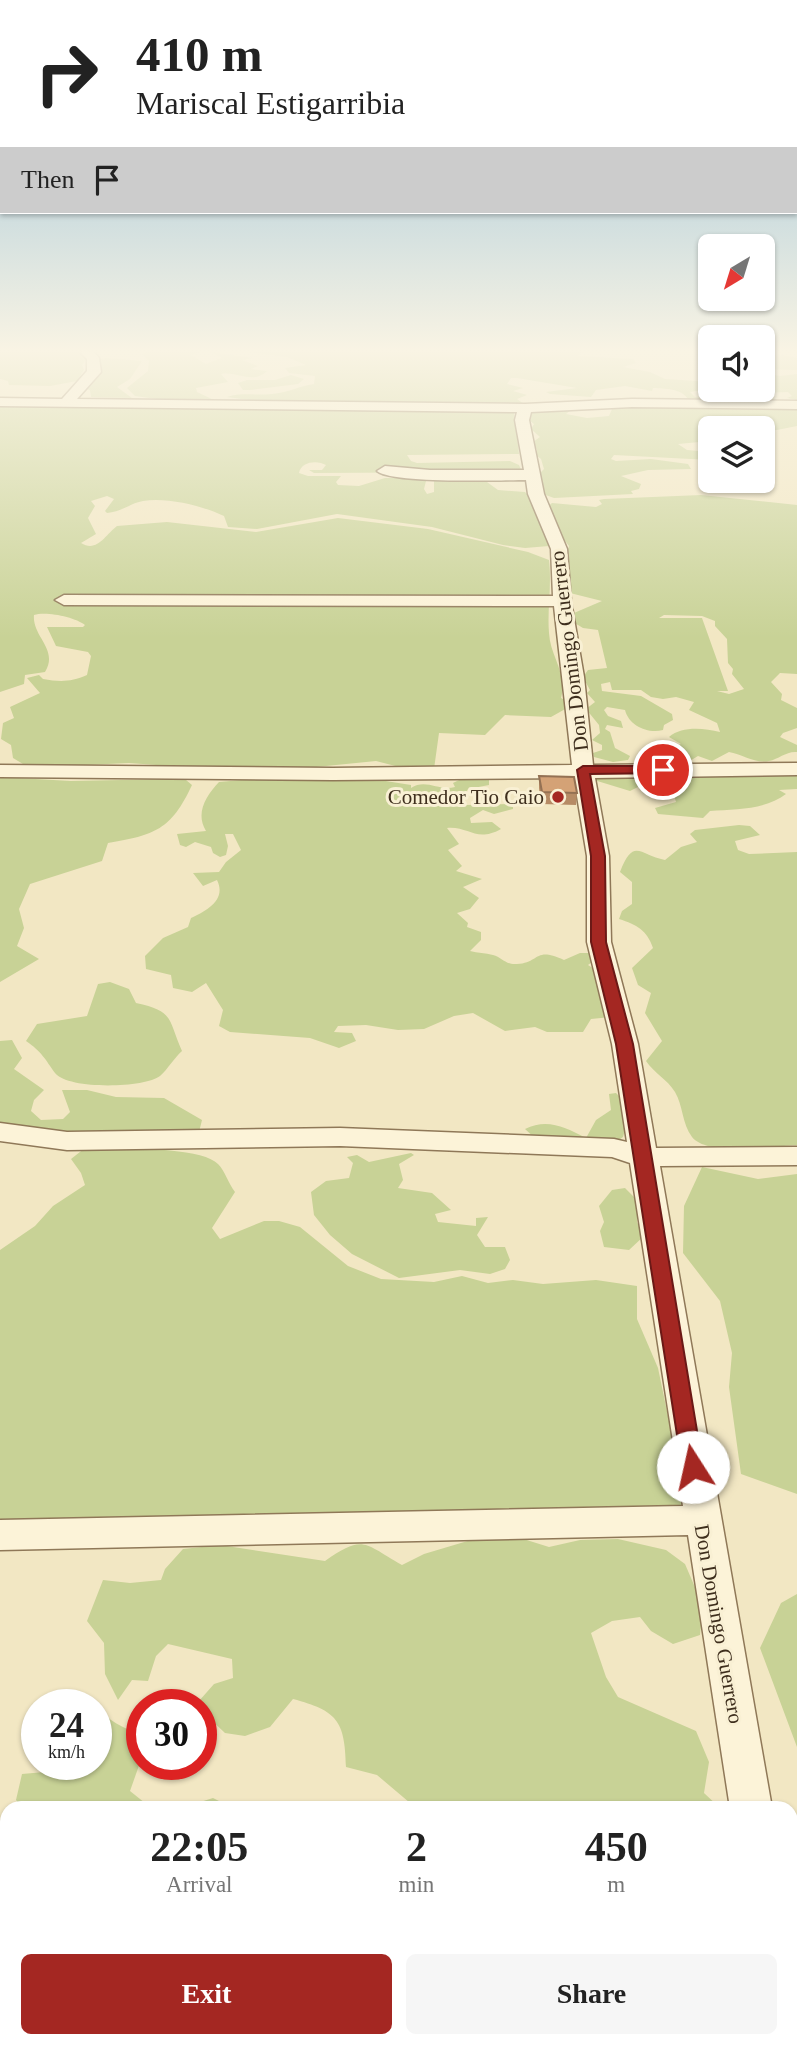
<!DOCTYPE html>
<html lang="en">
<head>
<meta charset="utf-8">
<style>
  body { margin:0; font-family:Georgia,serif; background:#f6f6f6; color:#222; height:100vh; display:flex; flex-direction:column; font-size:26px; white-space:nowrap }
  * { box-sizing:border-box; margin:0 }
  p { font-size:23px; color:#767676 }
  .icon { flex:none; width:38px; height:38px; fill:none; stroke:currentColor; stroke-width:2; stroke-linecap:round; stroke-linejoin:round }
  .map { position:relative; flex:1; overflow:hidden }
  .sheet { position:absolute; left:0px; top:1801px; width:798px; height:247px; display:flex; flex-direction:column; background:#fff; border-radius:21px 21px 0 0; box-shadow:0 2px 5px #0004 }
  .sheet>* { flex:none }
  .guide { position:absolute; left:0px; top:0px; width:798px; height:214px; box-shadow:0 2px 5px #0004; background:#fff; color:#222; overflow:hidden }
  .needle { width:46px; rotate:218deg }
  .tools { position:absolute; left:698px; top:234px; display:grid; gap:14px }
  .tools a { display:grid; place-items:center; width:77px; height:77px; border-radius:10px; background:#fff; box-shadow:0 2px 5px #0004; font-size:35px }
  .speed { position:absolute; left:21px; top:1689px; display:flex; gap:14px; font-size:35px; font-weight:700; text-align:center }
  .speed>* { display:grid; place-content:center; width:91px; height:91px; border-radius:50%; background:#fff; box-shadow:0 2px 5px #0004; line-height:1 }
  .speed small { font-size:18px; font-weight:400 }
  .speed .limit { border:10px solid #d22; background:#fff; color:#111 }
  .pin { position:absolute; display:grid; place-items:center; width:60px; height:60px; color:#fff; margin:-30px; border:4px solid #fff; border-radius:50%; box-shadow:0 2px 7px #0007 }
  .me { position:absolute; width:77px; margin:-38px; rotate:350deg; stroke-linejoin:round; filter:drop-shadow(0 0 5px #0008) }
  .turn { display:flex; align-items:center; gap:24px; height:147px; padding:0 21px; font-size:32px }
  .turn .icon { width:91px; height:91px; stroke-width:2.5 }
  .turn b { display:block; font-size:49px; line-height:60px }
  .then { display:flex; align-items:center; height:66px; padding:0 21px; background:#0003; gap:14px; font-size:26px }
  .eta { display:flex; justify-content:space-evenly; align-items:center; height:119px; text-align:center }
  .eta b { font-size:42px; font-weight:800; line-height:49px }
  .button { display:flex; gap:14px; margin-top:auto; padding:14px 21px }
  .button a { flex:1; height:80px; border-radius:10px; background:#a42722; color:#fff; font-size:28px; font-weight:800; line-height:80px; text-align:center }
  .button a+a { background:#f6f6f6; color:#222 }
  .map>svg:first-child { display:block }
</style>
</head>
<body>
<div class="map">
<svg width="797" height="2046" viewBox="0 0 797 2046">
  <rect width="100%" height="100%" fill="#f2e7c3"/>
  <path fill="#c8d296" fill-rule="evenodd" d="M0 352H85L90 355 82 365 84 370 77 381 50 386 9 385 8 381 0 379Z
    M147 352H200L191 355 206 364 222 358 211 352 253 358 242 360 258 366 251 369 267 371C252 385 238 371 221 374L228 382 196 388 197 392 216 401 213 402 270 403 227 397C243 392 256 396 272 394 287 393 299 386 314 384L315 376 289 373 285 368 306 365 287 357 248 352H582L578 356 633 359 636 363 623 367 650 372 665 379 697 381 710 386V390L747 394V400L726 401 797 406V426L777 430 710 429V441L678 444 687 450 710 452V460L614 455 611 459 616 461 651 459 688 464 691 469 648 470 621 476 641 484 639 489 631 491 633 494 554 498 543 494 540 483 543 482 539 474 544 469 541 459 535 454 537 450 533 442 540 437 531 429 534 424 528 419 531 414 528 411 572 409 566 414 587 418 609 416 612 409 626 405 717 400 711 399 703 390 690 392 695 397 707 398 688 399C681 388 665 389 653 388L652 391 625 386 596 390 591 397 550 394 546 392 577 388 517 378H511L507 384 523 388 513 391 527 395 517 399 524 404 510 410 514 413 519 454 407 455 411 461 417 463 510 461 519 465 522 472 314 473 309 470H322L326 465C318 460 301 461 299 473L308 476H341L336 482 338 485 359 486 385 478H420L426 481 424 489 427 494 434 492V480L468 477 487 482 498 490 525 492 533 500 549 546 525 548 503 545 432 527 337 514 257 529 228 527 224 516C203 506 167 497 143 501 131 503 121 512 107 513L105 511 114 499 107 496 91 501 95 506 88 518 96 534 81 543C97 553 105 535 117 526L167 522 256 532 338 518 428 529 528 552 549 560C552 587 547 609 549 633 550 656 568 674 561 698L567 701V708L551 717 505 715 485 735 439 733 434 769 411 770 376 761 306 768H198L129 763 86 765 74 768 23 764 13 758 11 745 1 739 3 723 14 718 10 707 40 693 27 678 39 675 43 679C60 682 71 682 87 675L91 656 88 652 56 646 47 627H83L85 625C75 617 46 611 34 615 32 637 59 649 45 672L25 675 24 684 0 692V401H172L135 396 127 388 148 371 149 361 142 354Z
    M783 355 797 358V370L763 369V356Z
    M107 358 142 361 130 379 117 387 132 398 91 397 90 390 82 388 99 359Z
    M763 373 780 376 797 374V400L787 398 792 396 788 392 761 393 782 402C765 402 760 399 747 390H763Z
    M291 375 304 379 298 384 251 390H243L238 383 247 380H275Z
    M701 495 797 505V674L780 673 771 682 782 694 781 700 797 708V728L783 733 780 737 797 745V752C786 751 779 759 769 761 755 764 742 754 729 752L712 761 698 756 688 762 666 759 667 762 640 756 681 744 669 737C682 726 703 728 720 732L717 723 689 710 694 702 676 697 663 699 651 697 641 690H612L610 682 601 684 602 691 641 696 672 714 673 720 664 725 663 730C648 734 629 726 625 710L607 707 604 710 608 716 621 721 623 728 607 725 605 729 610 732 615 748 630 756 628 760 613 762 594 757 593 753 602 750V745L592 740 600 733 599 725 586 709 595 702 587 693 590 690 583 677 588 670 607 668 598 630 583 628 573 622 574 613 602 601 566 592 571 588 564 576 569 569 565 558 569 546 552 524 547 507 552 503 596 507 602 504 599 500 604 499ZM664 615 702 616 715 621V626L727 639 728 663 733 669 732 674 744 689 729 694 717 691H728L702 618H659Z
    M797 773V789L779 790 786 794C765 810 736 809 710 811L703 818 658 814 655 808 676 802 672 789 646 783 630 791 594 780C607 772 632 777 647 778L648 775Z
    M0 777 71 781 172 779 186 780 192 785C171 830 155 835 108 843L102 861 30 884 19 909 24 928 17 946 39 959 0 982Z
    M275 777V780L373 779 411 785V788C426 778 440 792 455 787L453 783C465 776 476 776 489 780V785L468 789 462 800 466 805 513 804V809L494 814 483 810 470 818 471 823 492 822 501 829C476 843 469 826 447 828L459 844 448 850 462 866 456 871 482 879 463 887 479 898 470 909 457 913 468 923 467 927 481 932V940L470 951C478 953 485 953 493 955 502 957 505 965 517 964 540 963 534 946 564 960L580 953H590L596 959 588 965 599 972 595 977 611 1017 591 1019 583 1032H547L535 1027 505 1031 473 1013 454 1016 424 1029 398 1030 366 1025 338 1026 334 1032 352 1033 356 1041 339 1048 310 1038 230 1032 219 1026 223 1010 206 983 192 992 173 988 171 975 146 969 145 956 163 938 188 927 191 918C206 911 227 900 217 880L203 886 193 873 219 872 226 862 241 850 233 834H225L228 846 226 855 220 857 213 853 211 847 195 842 186 847 180 845 177 834 206 831C195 813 206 796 219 782Z
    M739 825 750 826 760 835 735 841 738 850 749 854 797 852V1145C772 1146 708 1157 692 1137 682 1124 683 1105 675 1092 667 1079 654 1073 646 1061L662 1041 645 1013 651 993 638 985 632 968 653 948C647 930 637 925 619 919L622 911 632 904V882L620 872C634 836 640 856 665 860L681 847 697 842 690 834 695 830Z
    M110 982 129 989 136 1003C175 1011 168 1020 182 1051 174 1058 168 1069 160 1076 145 1088 68 1090 55 1073 45 1059 42 1052 26 1041L37 1024 87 1016 98 984Z
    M12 1040 22 1058 14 1069 44 1090 34 1100 31 1111 41 1120 63 1119 70 1112 62 1090H87L116 1097 164 1098 202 1120 199 1132 64 1140 36 1128 0 1122V1041Z
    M616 1093 631 1108 623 1137 612 1145 536 1139 525 1129C547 1118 565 1127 586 1138L596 1120 611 1110 609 1094Z
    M85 1148C111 1148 202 1146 218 1164 225 1171 228 1183 235 1192L212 1228 220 1239 264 1221H279L300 1227 348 1266 381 1279 434 1282 462 1276 488 1283 513 1280 543 1284 596 1280 637 1286V1319L658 1368 687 1508 0 1529V1250L35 1226 53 1206 85 1185 81 1173 71 1159Z
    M411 1153 414 1155 399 1164 403 1180 398 1188 432 1193 451 1210 435 1214 438 1222 476 1226V1218L488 1217 477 1235 485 1247H505L510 1260 505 1269 490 1274 460 1270 399 1278 352 1254 330 1235 314 1215 311 1192 326 1181 349 1178 353 1163 347 1157 357 1155 369 1162Z
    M702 1167 758 1179 797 1174V1494L741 1474 729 1387 732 1353 720 1301 683 1253 684 1206Z
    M625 1188 638 1201 637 1222 644 1236 629 1250 604 1247 600 1231 604 1222 599 1206 612 1190Z
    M491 1534 517 1537 549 1547 580 1540 618 1539 666 1550 685 1564 703 1606 700 1635 673 1644 651 1631 640 1617 612 1621 591 1633 606 1677 618 1697 696 1731 709 1762 704 1793 720 1808H416L377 1775 346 1767C345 1720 337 1711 293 1699L270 1727 245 1736 225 1733 206 1715 199 1701 214 1684 233 1678 232 1659 168 1644 156 1656 148 1681 132 1680 118 1700 105 1674 104 1643 87 1621 103 1580 130 1583 161 1580 165 1569 183 1549 220 1545 325 1561C364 1534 363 1543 402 1565L424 1554Z
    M797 1594V1747L760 1648 781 1603Z
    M96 1705C107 1720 123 1729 142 1734V1757L130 1791 150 1807 194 1804 213 1798 233 1808H22L16 1800 22 1774 56 1771 71 1776 83 1764H96Z
    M0 2000 7 2001V2040L108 2041 109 2046H0Z
    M432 2041V2046H280V2040Z"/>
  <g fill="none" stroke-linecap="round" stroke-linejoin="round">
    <defs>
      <path id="minor" d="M80 352H94L99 358 101 372 77 399 525 404 632 399 797 401V409L632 407 531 412 529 420 544 494 567 549 571 601 584 677 593 765 797 763V775L595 778 609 856 611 942 638 1044 656 1148 797 1147V1165L660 1166 772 1808H730L688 1535 0 1550V1520L683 1506 630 1163 612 1157 340 1146 67 1150 0 1141V1123L67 1132 340 1128 614 1139 627 1142 612 1044 587 942V856L574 778 333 780 0 777V765L333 768 572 765 554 606 64 605 55 600 64 595 553 596 551 549 528 494 526 480C501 480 392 484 377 471L385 466 430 470H524L515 420 517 412 0 406V398L62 399 87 371V359Z
        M797 1959V2005L791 2006V1960Z
        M0 1972H7V2018H0Z
        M791 2017 797 2019V2046H769L768 2040H791Z
        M100 2040H146V2046H100Z"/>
    </defs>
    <use href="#minor" stroke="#8f7858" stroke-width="3"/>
    <use href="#minor" fill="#fcf3d8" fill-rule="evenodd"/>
  </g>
  <path fill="#b68b65" d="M539 776 577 793 576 805 541 804 539 788Z"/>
  <path fill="#d4a276" stroke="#947153" stroke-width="2" d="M539 776 574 777 577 793 542 792Z"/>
  <linearGradient id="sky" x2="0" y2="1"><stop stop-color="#8dbbd7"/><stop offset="0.55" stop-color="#f9f4e4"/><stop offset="1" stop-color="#f9f4e4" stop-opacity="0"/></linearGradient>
  <rect width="797" height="638" fill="url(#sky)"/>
  <path fill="#a42722" stroke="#6b1916" stroke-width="2" d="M663 766 668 767V773L590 774 605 856 606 942 633 1044 703 1467 700 1473 693 1476 685 1473 682 1467 616 1044 591 942V856L577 770 583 766Z"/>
  <circle fill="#a42722" stroke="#f9f0d4" stroke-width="2.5" cx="558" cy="797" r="7"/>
  <g text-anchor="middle" stroke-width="6" stroke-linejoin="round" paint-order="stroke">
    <g font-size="21" fill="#3e2e1d" stroke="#f9f0d4">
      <text transform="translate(569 651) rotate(-97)" y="7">Don Domingo Guerrero</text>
      <text transform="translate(719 1624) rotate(80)" y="7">Don Domingo Guerrero</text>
    </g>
    <g font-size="21" fill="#3e2e1d" stroke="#f9f0d4" text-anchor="end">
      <text x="544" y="804">Comedor Tio Caio</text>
    </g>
  </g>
</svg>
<div class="tools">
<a><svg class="needle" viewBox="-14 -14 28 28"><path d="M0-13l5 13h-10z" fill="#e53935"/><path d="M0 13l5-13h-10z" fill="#767676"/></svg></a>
<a><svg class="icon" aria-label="sound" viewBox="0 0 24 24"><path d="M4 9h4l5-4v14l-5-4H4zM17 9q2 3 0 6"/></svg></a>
<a><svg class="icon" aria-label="layers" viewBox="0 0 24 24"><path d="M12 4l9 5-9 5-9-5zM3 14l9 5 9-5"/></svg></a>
</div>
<div class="speed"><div>24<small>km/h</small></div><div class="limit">30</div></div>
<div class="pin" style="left:663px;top:770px;background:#d93025"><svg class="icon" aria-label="arrive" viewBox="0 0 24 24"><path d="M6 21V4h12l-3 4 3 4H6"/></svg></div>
<svg class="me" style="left:693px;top:1467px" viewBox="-20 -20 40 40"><circle r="19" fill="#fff"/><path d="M0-13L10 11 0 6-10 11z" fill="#a42722"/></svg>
<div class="guide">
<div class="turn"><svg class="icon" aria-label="right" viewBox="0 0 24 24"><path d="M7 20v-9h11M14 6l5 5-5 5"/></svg><div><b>410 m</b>Mariscal Estigarribia</div></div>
<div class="then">Then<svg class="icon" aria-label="arrive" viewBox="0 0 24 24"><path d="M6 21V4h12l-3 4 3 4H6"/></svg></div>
</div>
<section class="sheet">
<div class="eta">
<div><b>22:05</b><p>Arrival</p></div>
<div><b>2</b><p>min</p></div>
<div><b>450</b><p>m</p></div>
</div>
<div class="button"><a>Exit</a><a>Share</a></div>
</section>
</div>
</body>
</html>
